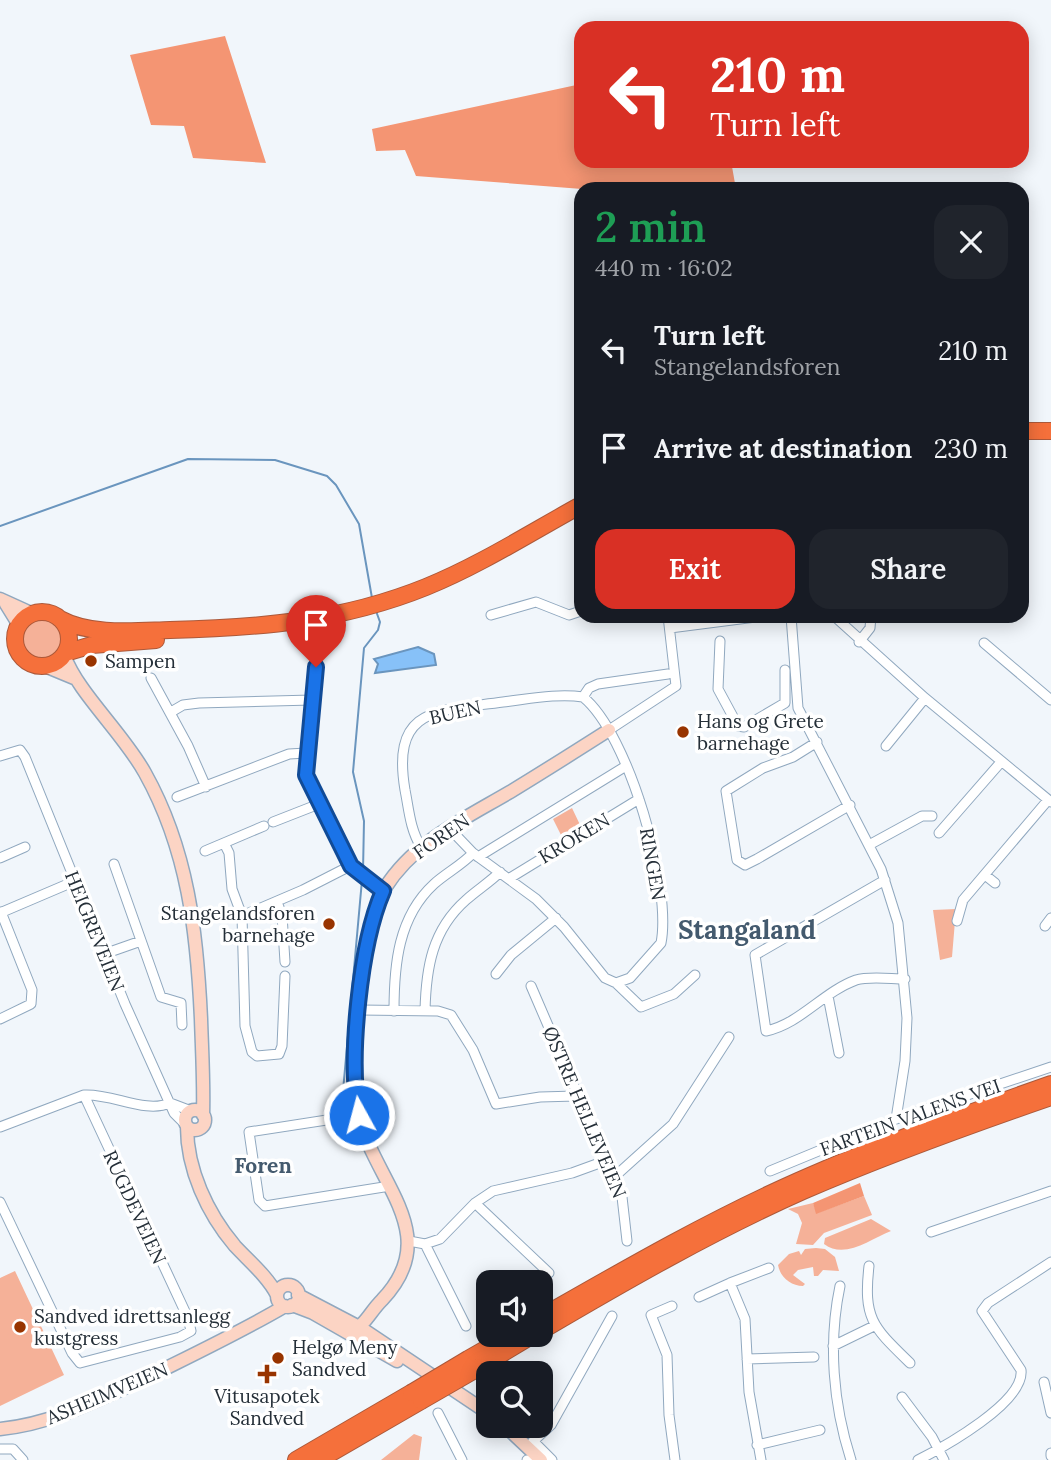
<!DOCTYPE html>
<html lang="en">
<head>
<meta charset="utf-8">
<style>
  body { margin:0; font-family:Lora,serif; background:#20242c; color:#f1f3f6; height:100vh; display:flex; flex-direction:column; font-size:26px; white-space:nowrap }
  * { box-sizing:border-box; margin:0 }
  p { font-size:23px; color:#9ea1a6 }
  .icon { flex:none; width:38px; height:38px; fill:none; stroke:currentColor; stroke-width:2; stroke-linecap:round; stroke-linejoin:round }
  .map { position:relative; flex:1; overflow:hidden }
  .sheet { position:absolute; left:574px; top:182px; width:455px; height:441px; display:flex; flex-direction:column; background:#171b24; border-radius:21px; box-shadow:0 4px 18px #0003 }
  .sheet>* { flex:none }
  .top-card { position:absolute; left:574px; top:21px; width:455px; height:147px; border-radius:21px; box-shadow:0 4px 18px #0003; background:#d93025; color:#fff; overflow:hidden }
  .controls { position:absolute; left:476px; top:1270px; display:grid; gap:14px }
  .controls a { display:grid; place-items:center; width:77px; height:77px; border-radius:14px; background:#171b24; box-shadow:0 4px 18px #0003; font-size:35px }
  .pin { position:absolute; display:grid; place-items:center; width:60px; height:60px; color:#fff; margin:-72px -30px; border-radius:50% 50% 50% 0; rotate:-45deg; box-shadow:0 0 7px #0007 }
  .pin .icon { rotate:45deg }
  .me { position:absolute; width:77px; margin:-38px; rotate:353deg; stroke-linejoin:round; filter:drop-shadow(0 0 5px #0008) }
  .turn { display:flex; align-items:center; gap:24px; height:147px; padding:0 21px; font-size:32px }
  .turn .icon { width:91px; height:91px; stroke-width:2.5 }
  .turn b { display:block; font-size:49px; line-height:60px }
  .round { display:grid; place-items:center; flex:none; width:74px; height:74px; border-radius:21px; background:#20242c }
  .summary { display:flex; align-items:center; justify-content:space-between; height:119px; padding:0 21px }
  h1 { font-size:42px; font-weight:600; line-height:52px; color:#1e9e55 }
  .primary-button { display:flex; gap:14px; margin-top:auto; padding:14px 21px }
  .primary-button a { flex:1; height:80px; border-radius:21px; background:#d93025; color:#fff; font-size:28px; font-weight:600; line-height:80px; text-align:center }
  .primary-button a+a { background:#20242c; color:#f1f3f6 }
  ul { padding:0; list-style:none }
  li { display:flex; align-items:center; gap:21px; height:98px; padding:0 21px }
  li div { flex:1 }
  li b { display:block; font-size:26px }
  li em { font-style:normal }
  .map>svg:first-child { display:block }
</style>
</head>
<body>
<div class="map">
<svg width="1051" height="1460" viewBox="0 0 1051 1460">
  <rect width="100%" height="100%" fill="#f1f6fb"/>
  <path fill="#f5b198" d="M22 640a20 20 0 1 1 40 0a20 20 0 1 1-40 0Z
    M572 808 582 829 564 841 553 819Z
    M956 909 952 957 940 960 933 910Z
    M864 1196 872 1215 824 1233 813 1245 796 1244 802 1223 798 1214 788 1209 813 1203 817 1213Z
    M871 1219 891 1231C870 1239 845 1260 824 1244L825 1238Z
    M816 1248 825 1249 835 1257 839 1271 823 1270 818 1276H814L813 1267 798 1270 793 1275 805 1284 803 1286C791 1286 780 1277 778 1265L789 1254 799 1251 801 1255 805 1249Z
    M15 1271 64 1375 0 1406V1278Z
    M414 1434 422 1437 419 1460H381Z"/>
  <path fill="#f49573" d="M225 36 266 163 193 158 184 126 151 125 130 55Z
    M581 84V161H731L736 189H582L416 176 405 150 376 151 372 129Z
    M860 1183 864 1196 816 1214 813 1203Z"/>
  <path fill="#87c1f8" stroke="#6a95be" stroke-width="2" d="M418 647 434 654 436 665 375 673 378 664 374 659Z"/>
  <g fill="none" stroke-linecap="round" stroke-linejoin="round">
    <path stroke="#6a95be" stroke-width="2" d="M0 526 188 459 275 460 327 476 336 485 359 524 372 598
      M363 871 364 821 353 772 364 648 378 630 380 622 376 611
      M346 1099 343 1091 362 880"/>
    <defs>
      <path id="street" d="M491 615 536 602 569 615 581 611
        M791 616 798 708 881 869 898 923 907 1018 905 1061 896 1119
        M834 616 925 698 1051 802
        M670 628 764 616
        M720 641 718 689 738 726 744 727 785 703V670
        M859 642 870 628 871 616
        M984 643 1051 700
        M316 663 306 775 350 866 383 891
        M151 678 188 746 206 787
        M583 697 589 688 598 684 668 674
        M171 712 183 705 199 703 312 700
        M609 730 676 686 668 616
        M817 742 793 757 763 768 726 791 737 860 745 865 757 859 850 805
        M886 746 925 698
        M0 756 20 750 25 757 125 1004 174 1113 185 1124
        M177 797 289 754 306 753
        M273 822 319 804
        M449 828 473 853 536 899 564 927 605 978 616 983 641 1007 674 994 695 975
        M939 833 1001 762
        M224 843 229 853 232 889 242 916 245 1026 252 1052 257 1056 279 1054 282 1046 285 976
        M869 845 922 816H932
        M421 847C410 829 409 810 405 790 391 706 438 711 503 702 529 699 558 693 583 697 629 734 672 887 661 943L630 978 616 983
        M205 851 264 826
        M478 857 626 766
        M0 858 25 847
        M114 864 161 997 181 1003 182 1025
        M985 875 995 883
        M510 878 639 799
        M885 880 755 955 766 1031C800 1024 823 992 856 980 869 976 891 979 905 979
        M277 902 282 915 285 962
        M0 913 75 881
        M242 916 303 890 350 866
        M957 921 963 900 1048 800
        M1045 926 1051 918
        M104 954 141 941
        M496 974 511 955 556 918
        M531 986 622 1197 627 1241
        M828 996 839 1053
        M360 1010 438 1011 451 1015 473 1050 496 1104 540 1097 576 1096
        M394 1011C394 965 398 917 434 884 446 873 462 865 473 853
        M425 1011C426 968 432 930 466 900 477 890 490 882 500 872
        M0 1019 31 1004 32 990 1 912
        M170 1103 191 1111
        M359 1115 249 1132 259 1200 265 1206 390 1186
        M0 1127 84 1095C112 1093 145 1114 170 1103
        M770 1171 896 1119 1051 1067
        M612 1179 673 1124 729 1037
        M0 1202 72 1353 80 1363 180 1337 191 1331 188 1318 84 1095
        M475 1203 549 1273
        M931 1232 1051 1191
        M409 1241 425 1244 466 1326
        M425 1244 440 1239 475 1203 493 1191 572 1173 605 1161
        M869 1266C863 1319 873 1327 910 1363
        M840 1286C828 1343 833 1404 851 1460
        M699 1297 730 1283
        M672 1306 651 1315 667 1355 669 1415 675 1460
        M833 1346 874 1326
        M747 1359 814 1357
        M1044 1382 1051 1413
        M902 1397 932 1437 944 1460
        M438 1413 462 1460
        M533 1441 552 1460
        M757 1445 820 1430
        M527 1447 551 1425 612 1316
        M0 1449H13L23 1460
        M1051 1453V1456
        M527 1460H528
        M761 1460 749 1392 745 1319 730 1283 769 1268
        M918 1460C944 1447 1025 1402 1021 1370L982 1311 988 1303 1051 1262"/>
      <path id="secondary" d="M0 599 33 614
        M6 604 19 625
        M64 655C78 693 123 733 145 773 188 850 197 932 201 1019 202 1051 204 1083 203 1115
        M45 666 74 678
        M185 1120a10 10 0 1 1 20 0a10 10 0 1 1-20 0Z
        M187 1127C187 1169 207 1213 235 1246 249 1261 268 1277 277 1295
        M277 1296a11 11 0 1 1 22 0a11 11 0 1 1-22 0Z
        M298 1295 361 1328 488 1413
        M292 1305 313 1313 397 1361
        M349 1333C366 1325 369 1313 382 1300 446 1233 372 1181 358 1112 349 1067 361 927 385 888 414 842 464 819 510 792 543 772 576 751 609 730
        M505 1426 541 1460
        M0 1429C51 1424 96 1401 142 1380 190 1356 239 1333 285 1306"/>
      <path id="highway" d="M1022 431H1051
        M15 639a27 27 0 1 1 54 0a27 27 0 1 1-54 0Z
        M60 619C91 636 136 631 170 630 259 628 342 621 426 587 480 565 530 533 581 505
        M65 653 92 645 156 640
        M541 1317C625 1269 710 1220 798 1181 881 1144 966 1114 1051 1084
        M541 1331C626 1281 713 1231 803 1191 884 1156 967 1126 1051 1097
        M468 1359 510 1335
        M480 1367 533 1335
        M296 1460 411 1393
        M319 1460 421 1401"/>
    </defs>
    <use href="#street" stroke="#90a8bf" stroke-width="11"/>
    <use href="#secondary" stroke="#90a8bf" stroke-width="15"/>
    <use href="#highway" stroke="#ac593a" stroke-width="18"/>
    <use href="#street" stroke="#fff" stroke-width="9"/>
    <use href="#secondary" stroke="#fcd4c4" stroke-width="12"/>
    <use href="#highway" stroke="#f5703b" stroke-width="16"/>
    <defs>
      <path id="highway-bridge" d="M411 1393 468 1359
        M421 1401 480 1367"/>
    </defs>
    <use href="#highway-bridge" stroke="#ac593a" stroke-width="18" stroke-linecap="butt"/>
    <use href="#highway-bridge" stroke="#f5703b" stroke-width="16"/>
  </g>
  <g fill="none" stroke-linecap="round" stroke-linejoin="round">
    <defs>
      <path id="route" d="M316 667 306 775 351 866 383 891C360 944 348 1059 359 1115"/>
    </defs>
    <use href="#route" stroke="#114b97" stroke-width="18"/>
    <use href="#route" stroke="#1a73e8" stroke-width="12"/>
  </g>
  <g fill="#983400" stroke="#fff" stroke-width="2.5">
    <circle cx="91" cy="661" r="7"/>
    <circle cx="683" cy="732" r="7"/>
    <circle cx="329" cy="924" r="7"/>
    <circle cx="20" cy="1327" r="7"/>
    <circle cx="278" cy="1358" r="7"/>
    <path d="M263.5 1363.5h7v7h7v7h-7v7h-7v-7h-7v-7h7z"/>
  </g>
  <g text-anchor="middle" stroke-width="7" stroke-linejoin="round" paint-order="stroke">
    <g font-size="19" fill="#252f38" stroke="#fff" text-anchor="start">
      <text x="105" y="668">Sampen</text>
      <text x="697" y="728">Hans og Grete<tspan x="697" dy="22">barnehage</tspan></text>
      <text x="315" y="920" text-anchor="end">Stangelandsforen<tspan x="315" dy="22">barnehage</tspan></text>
      <text x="34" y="1323">Sandved idrettsanlegg<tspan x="34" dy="22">kustgress</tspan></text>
      <text x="292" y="1354">Helgø Meny<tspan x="292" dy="22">Sandved</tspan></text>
      <text x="267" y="1403" text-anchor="middle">Vitusapotek<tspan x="267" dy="22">Sandved</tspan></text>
    </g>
    <g font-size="19" fill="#252f38" stroke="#fff">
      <text transform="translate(455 712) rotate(-13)" y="7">BUEN</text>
      <text transform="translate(441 836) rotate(-35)" y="7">FOREN</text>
      <text transform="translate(574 838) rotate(-31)" y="7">KROKEN</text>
      <text transform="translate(653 864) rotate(80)" y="7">RINGEN</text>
      <text transform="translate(95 931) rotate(68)" y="7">HEIGREVEIEN</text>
      <text transform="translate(585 1112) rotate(67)" y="7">ØSTRE HELLEVEIEN</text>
      <text transform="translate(910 1117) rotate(-20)" y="7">FARTEIN VALENS VEI</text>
      <text transform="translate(135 1207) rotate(65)" y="7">RUGDEVEIEN</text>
      <text transform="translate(107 1393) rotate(-23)" y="7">ASHEIMVEIEN</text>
    </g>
    <g font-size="21" font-weight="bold" fill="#445a6e" stroke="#fff">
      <text x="263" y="1173">Foren</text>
    </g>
    <g font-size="26" font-weight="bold" fill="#445a6e" stroke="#fff">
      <text x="747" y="939">Stangaland</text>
    </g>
  </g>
</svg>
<div class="controls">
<a><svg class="icon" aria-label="sound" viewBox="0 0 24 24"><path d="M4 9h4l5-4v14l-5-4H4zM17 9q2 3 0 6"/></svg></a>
<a><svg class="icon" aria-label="search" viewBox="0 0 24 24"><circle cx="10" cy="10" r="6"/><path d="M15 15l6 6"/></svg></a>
</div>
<div class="pin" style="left:316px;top:667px;background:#d93025"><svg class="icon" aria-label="arrive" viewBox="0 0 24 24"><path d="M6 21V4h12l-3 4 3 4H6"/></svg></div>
<svg class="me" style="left:359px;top:1115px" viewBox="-20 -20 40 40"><circle r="17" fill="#1a73e8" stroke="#fff" stroke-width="3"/><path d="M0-11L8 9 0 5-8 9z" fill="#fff"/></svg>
<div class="top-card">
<div class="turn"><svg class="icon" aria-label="left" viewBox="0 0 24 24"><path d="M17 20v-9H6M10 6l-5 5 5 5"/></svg><div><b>210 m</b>Turn left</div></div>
</div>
<section class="sheet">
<div class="summary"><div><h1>2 min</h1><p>440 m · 16:02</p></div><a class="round"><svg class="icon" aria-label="close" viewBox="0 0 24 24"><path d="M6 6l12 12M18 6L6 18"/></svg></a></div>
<ul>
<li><svg class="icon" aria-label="left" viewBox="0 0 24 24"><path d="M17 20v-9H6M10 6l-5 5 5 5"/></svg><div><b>Turn left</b><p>Stangelandsforen</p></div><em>210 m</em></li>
<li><svg class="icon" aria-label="arrive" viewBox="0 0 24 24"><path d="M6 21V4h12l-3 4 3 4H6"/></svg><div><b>Arrive at destination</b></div><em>230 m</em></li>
</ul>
<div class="primary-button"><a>Exit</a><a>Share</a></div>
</section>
</div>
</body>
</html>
